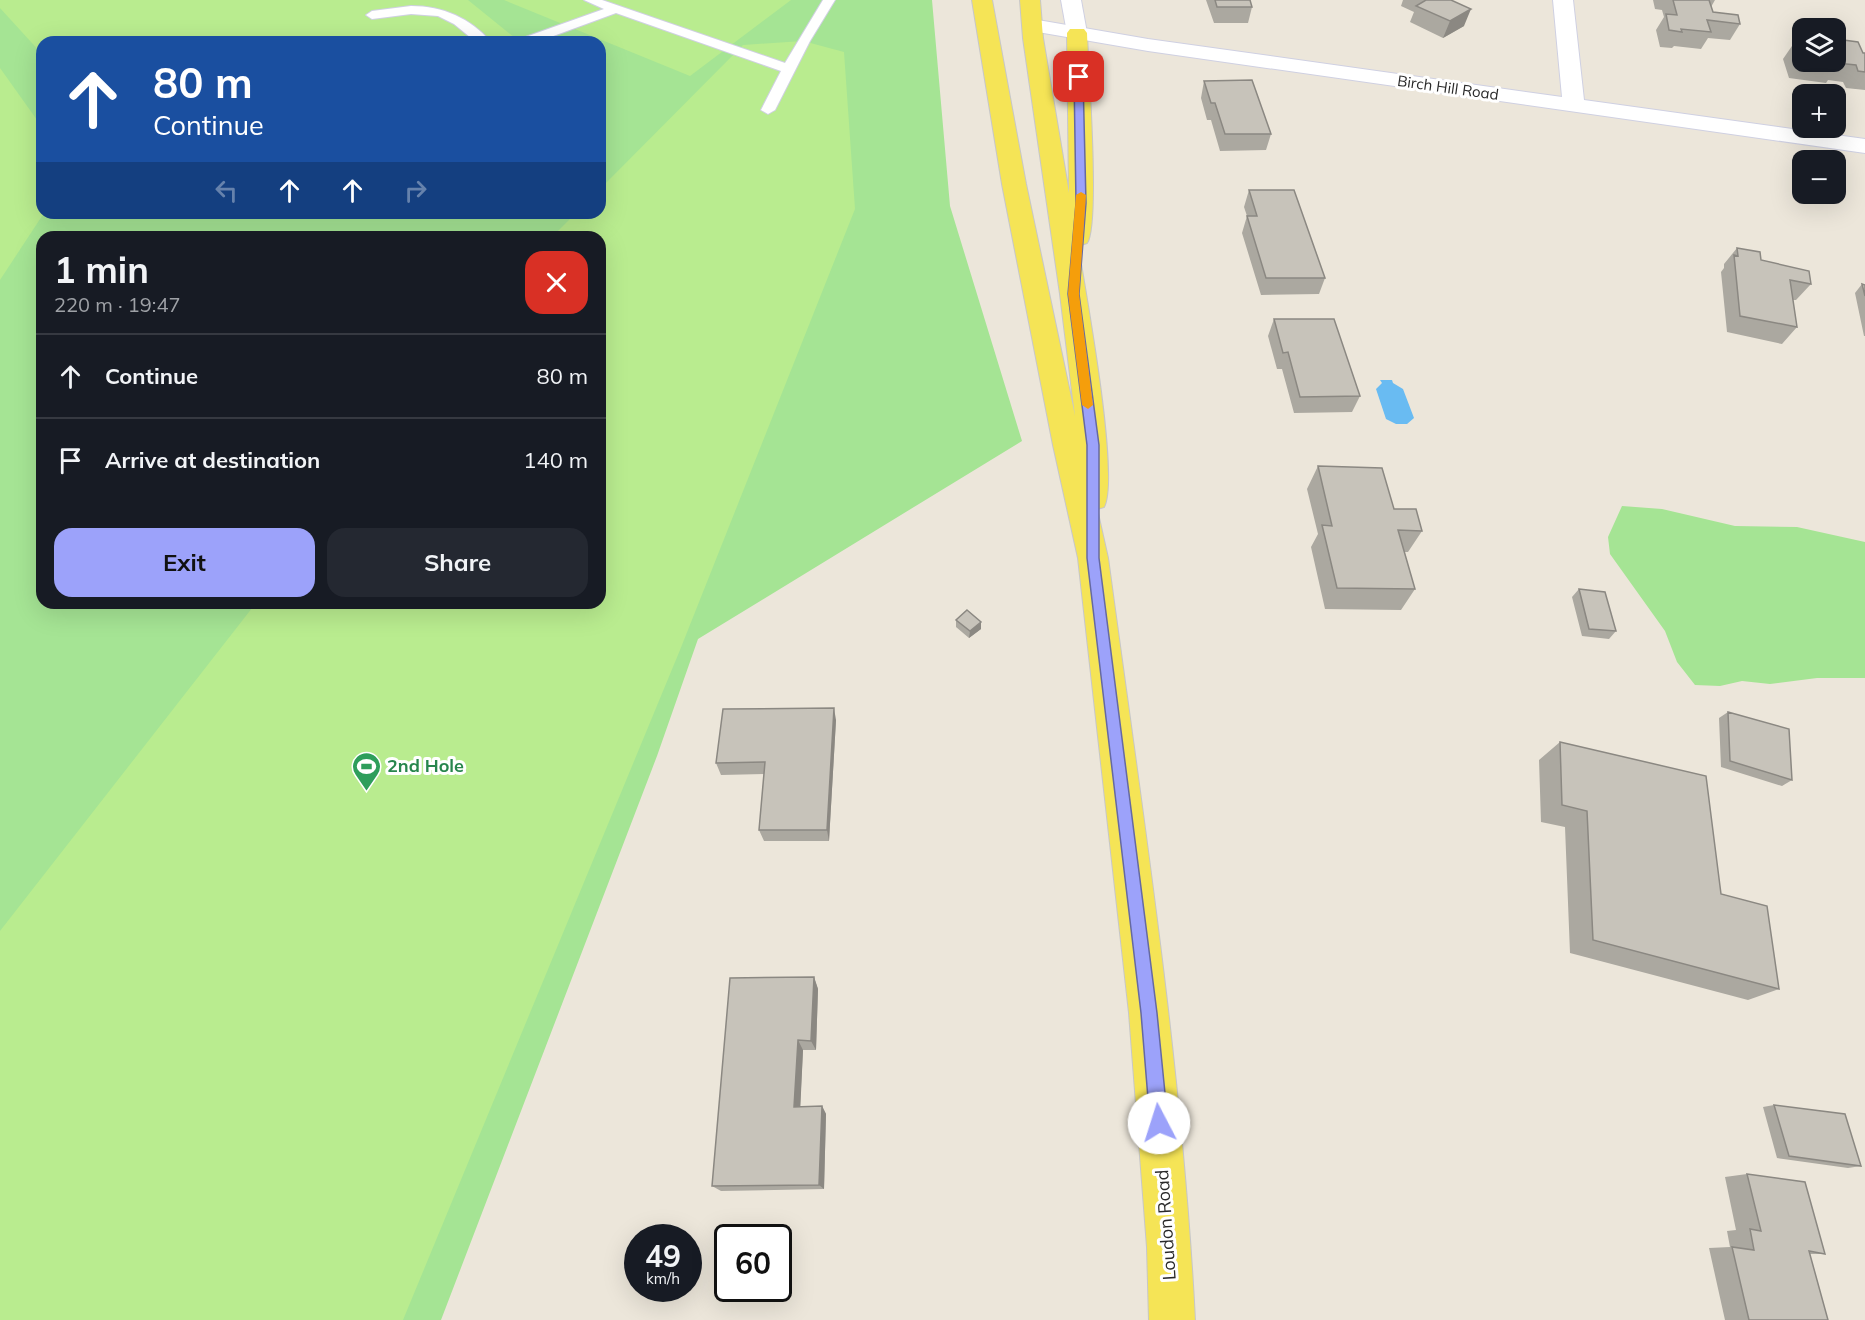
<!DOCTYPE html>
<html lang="en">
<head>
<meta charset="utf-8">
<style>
  body { margin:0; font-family:Mulish,sans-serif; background:#242831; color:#f1f3f6; height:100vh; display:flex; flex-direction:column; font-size:22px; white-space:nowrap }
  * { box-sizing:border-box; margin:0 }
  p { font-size:20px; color:#9ea1a6 }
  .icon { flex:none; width:33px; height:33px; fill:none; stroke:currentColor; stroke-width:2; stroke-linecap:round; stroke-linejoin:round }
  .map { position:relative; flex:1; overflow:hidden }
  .sheet { position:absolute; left:36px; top:231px; width:570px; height:378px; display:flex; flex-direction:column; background:#171b24; border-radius:18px; box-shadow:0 6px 24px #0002 }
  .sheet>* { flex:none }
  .hud { position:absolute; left:36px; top:36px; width:570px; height:183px; border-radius:18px; box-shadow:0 6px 24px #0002; background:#1a4fa0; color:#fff; overflow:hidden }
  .tools { position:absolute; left:1792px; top:18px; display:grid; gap:12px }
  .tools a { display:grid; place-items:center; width:54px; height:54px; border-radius:12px; background:#171b24; box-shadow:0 6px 24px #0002; font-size:30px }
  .speed { position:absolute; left:624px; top:1224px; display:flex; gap:12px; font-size:30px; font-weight:700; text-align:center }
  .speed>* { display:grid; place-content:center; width:78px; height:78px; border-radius:50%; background:#171b24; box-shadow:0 6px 24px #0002; line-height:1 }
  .speed small { font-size:15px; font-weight:400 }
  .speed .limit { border:3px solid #111; border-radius:9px; background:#fff; color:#111 }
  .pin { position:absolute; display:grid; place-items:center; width:51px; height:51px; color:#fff; margin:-26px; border-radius:12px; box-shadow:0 3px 9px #0006 }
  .me { position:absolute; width:66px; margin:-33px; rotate:355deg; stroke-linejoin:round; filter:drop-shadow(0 0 4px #0008) }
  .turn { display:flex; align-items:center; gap:21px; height:126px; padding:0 18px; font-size:27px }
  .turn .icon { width:78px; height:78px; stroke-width:2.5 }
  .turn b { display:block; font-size:42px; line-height:51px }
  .lanes { display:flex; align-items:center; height:57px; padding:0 18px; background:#0003; justify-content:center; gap:30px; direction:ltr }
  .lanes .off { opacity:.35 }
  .round { display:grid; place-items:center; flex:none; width:63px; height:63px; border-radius:18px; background:#242831 }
  .summary { display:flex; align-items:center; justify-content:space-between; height:102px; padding:0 18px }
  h1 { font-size:36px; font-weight:700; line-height:45px }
  .action { display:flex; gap:12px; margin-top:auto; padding:12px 18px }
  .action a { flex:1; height:69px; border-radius:18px; background:#9ca2fa; color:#111; font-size:24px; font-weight:700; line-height:69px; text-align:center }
  .action a+a { background:#242831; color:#f1f3f6 }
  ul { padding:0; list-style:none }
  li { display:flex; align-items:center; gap:18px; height:84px; padding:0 18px; border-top:2px solid #363941 }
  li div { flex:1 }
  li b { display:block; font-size:22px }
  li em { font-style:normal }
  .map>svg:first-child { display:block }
</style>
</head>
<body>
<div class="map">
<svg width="1865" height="1320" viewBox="0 0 1865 1320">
  <rect width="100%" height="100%" fill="#ece6da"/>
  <path fill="#a5e494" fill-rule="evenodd" d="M0 0H932L950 206 1022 441 698 639 657 756 441 1320H0ZM42 42H600V213H42ZM42 237H600V603H42Z
    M1622 506 1662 509 1735 526 1797 527 1865 542V678H1817L1770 684 1742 681 1720 686 1695 685 1677 662 1665 631 1610 554 1608 537Z"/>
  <path fill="#b9ec8f" d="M0 0H468L520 42H42V54L0 8Z
    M504 0H791L690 76Z
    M803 41 844 52 855 209 680 650 403 1320H0V931L256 603H600V237H552L576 213H600V189L743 45Z
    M0 68 42 127V213H44L0 280Z"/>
  <path fill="#69bbf2" d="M1380 380H1392L1393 383 1403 389 1414 418 1407 424H1396L1386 419 1376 389 1382 383Z"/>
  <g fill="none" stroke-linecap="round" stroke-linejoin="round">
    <defs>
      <path id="service" d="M584 0H602L785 63 823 0H835L810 41 775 110 768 114 761 110 781 71 616 13 537 42H518L520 39 604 9Z
        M411 6C443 6 470 18 491 42H476L454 24 438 16 411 14 372 19 366 15 372 11Z"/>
      <path id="minor" d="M1553 0H1573L1584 100 1865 139V153L1148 51 1032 31 1025 29 1022 25 1025 21 1032 19 1148 39 1562 97Z"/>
      <path id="secondary" d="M1061 0H1081L1087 33 1084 37H1070L1067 33Z"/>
      <path id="primary" d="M972 0H992L1026 184 1075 416 1060 294 1023 38 1020 0H1040L1043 38 1069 193 1067 33 1070 29H1084L1087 33C1088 67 1100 224 1087 243L1078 246C1085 290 1120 476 1104 507L1097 509 1108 558C1142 811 1182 1065 1195 1320H1149L1147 1247 1129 1013 1078 558 1053 445 1002 184Z"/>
    </defs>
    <use href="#service" stroke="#cfd0e2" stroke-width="2"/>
    <use href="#minor" stroke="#cfd0e2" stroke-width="2"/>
    <use href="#secondary" stroke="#cfd0e2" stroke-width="2"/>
    <use href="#primary" stroke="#c7c7c7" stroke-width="2"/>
    <use href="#service" fill="#fff" fill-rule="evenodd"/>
    <use href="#minor" fill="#fff" fill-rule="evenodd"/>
    <use href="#secondary" fill="#fff" fill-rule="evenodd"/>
    <use href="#primary" fill="#f5e456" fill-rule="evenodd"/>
  </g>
  <path fill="#aba8a0" d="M1206 0H1250L1252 7 1248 23H1214Z
    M1403 0H1451L1464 26 1443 38 1410 22 1414 12 1401 6Z
    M1653 0H1715L1711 7 1713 12 1740 24 1730 40 1708 38 1701 49 1674 46 1672 48 1660 47 1656 30 1664 17 1662 10 1655 9Z
    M1794 43 1865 53V90L1846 88 1843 82 1828 80 1826 83 1789 78 1783 59Z
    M1204 81 1271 134 1266 150 1220 151 1211 120H1207L1201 98Z
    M1249 190 1325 278 1319 294 1261 295 1242 233 1247 216 1244 207Z
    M1737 248 1761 260 1811 284 1796 300H1793L1797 327 1782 344 1727 332 1721 272 1724 268V264Z
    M1862 284 1865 285V336H1864L1855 293Z
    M1274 319 1360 396 1352 412 1294 413 1282 369H1277L1268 336Z
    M1318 466 1394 509 1422 531 1408 552H1404L1415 589 1401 610 1325 609 1311 547 1318 534 1307 489Z
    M1579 589 1616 631 1609 639 1582 636 1572 597Z
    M956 620 981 629 969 638 956 627Z
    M1728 712 1792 780 1782 786 1721 767 1719 718Z
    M836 720 829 841H764L759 830 764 774 721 775 716 763Z
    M1560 742 1721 894 1779 989 1748 1000 1570 953 1565 827 1541 822 1539 760Z
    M814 977 818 989 816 1050H803L800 1107 822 1106 826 1114 824 1189 721 1191 712 1186Z
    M1774 1105 1861 1166 1848 1168 1777 1158 1763 1107Z
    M1747 1174 1825 1254H1810L1828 1320H1725L1709 1248 1730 1247 1727 1231 1736 1230 1725 1177Z"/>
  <path fill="#8b8882" d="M1471 9 1464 26 1443 38 1450 21Z
    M981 622V629L969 638 970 631Z
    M834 708 836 720 829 841 827 830Z
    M814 977 818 989 816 1050 811 1041Z
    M798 1040 803 1050 800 1114 794 1107Z
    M822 1106 826 1114 824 1189 819 1185Z"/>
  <path fill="#c7c3ba" stroke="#8b8882" stroke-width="1.5" d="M1215 0H1250L1252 7H1217Z
    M1426 0H1451L1471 9 1450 21 1416 6Z
    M1673 0H1709L1713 12 1738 15 1740 24 1707 20 1711 32 1681 29 1682 32 1669 30 1666 14 1677 15Z
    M1836 39 1858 42 1863 53H1865V72L1858 71 1856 65 1837 63 1838 66 1801 61 1794 43 1803 44V62H1836Z
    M1252 80 1271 134H1225L1215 103H1211L1204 81Z
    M1249 190H1294L1325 278H1266L1247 216H1257Z
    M1737 248 1760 252 1761 260 1809 271 1811 284 1790 280 1797 327 1740 316 1734 255 1738 256Z
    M1862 284 1865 285V296Z
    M1274 319H1334L1360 396 1300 397 1288 352 1283 353Z
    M1318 466 1382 468 1394 509H1416L1422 531 1398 530 1415 589 1337 588 1322 525 1332 526Z
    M1579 589 1605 592 1616 631 1589 629Z
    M967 610 981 622 970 631 956 620Z
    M834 708 827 830H759L765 762 716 763 723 709Z
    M1728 712 1789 729 1792 780 1730 761Z
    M1560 742 1706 776 1721 894 1767 906 1779 989 1593 940 1587 811 1562 805Z
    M814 977 811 1041 798 1040 794 1107 822 1106 819 1185 712 1186 730 978Z
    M1774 1105 1845 1114 1861 1166 1789 1156Z
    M1747 1174 1805 1182 1825 1254 1809 1251 1828 1320H1749L1732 1247 1754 1250 1750 1229 1761 1231Z"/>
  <path fill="#9ca2fa" stroke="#6569a2" stroke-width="1.5" d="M1079 74 1083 77 1086 203 1079 294 1099 445V558L1157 1013 1168 1123 1165 1129 1159 1132 1153 1129 1150 1123 1141 1013 1087 558V445L1068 294 1076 203 1074 77Z"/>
  <path fill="#f59e0b" d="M1081 192 1086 195 1079 294 1093 405 1088 409 1082 405 1068 294 1076 195Z"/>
  <defs>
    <symbol id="stadium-pin" viewBox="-11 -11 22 30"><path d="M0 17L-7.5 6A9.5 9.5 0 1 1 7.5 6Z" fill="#2e9e5b" stroke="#fff"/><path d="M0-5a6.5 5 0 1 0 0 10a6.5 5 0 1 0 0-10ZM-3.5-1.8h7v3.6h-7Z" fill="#fff"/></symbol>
  </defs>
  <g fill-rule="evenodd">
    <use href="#stadium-pin" x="350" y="750" width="33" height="45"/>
  </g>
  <g text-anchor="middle" stroke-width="6" stroke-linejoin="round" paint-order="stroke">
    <g font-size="15" fill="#292929" stroke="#fff">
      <text transform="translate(1448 88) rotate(8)" y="5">Birch Hill Road</text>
    </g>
    <g font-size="18" font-weight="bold" fill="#27864d" stroke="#fff" text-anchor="start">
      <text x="387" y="772">2nd Hole</text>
    </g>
    <g font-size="18" fill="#292929" stroke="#fff">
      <text transform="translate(1166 1225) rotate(-94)" y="6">Loudon Road</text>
    </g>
  </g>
</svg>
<div class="tools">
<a><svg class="icon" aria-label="layers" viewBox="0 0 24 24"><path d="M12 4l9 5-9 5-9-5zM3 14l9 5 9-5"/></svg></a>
<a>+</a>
<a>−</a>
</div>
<div class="speed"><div>49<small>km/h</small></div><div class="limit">60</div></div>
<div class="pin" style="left:1079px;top:77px;background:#d93025"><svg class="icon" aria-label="arrive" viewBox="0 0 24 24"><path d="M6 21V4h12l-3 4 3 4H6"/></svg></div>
<svg class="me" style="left:1159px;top:1123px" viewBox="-20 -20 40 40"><circle r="19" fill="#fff"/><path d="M0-13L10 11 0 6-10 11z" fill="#9ca2fa"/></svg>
<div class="hud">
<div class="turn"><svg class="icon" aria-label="ahead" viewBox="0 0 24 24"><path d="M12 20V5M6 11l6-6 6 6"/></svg><div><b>80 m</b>Continue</div></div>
<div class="lanes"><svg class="icon off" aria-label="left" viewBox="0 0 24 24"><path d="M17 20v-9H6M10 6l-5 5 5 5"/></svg><svg class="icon" aria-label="ahead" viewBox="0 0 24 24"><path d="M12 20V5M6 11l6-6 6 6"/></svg><svg class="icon" aria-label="ahead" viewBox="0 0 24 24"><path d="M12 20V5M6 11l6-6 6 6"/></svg><svg class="icon off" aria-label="right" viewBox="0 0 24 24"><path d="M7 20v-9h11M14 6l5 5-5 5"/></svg></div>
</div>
<section class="sheet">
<div class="summary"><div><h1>1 min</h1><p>220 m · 19:47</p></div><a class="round" style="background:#d93025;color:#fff"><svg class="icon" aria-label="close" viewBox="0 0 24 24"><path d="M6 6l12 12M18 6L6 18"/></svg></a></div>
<ul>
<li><svg class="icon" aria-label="ahead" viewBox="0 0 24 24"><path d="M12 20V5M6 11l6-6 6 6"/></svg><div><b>Continue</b></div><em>80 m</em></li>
<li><svg class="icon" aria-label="arrive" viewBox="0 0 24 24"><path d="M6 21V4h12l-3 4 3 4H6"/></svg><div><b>Arrive at destination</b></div><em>140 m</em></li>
</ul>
<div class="action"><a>Exit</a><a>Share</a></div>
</section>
</div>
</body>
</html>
